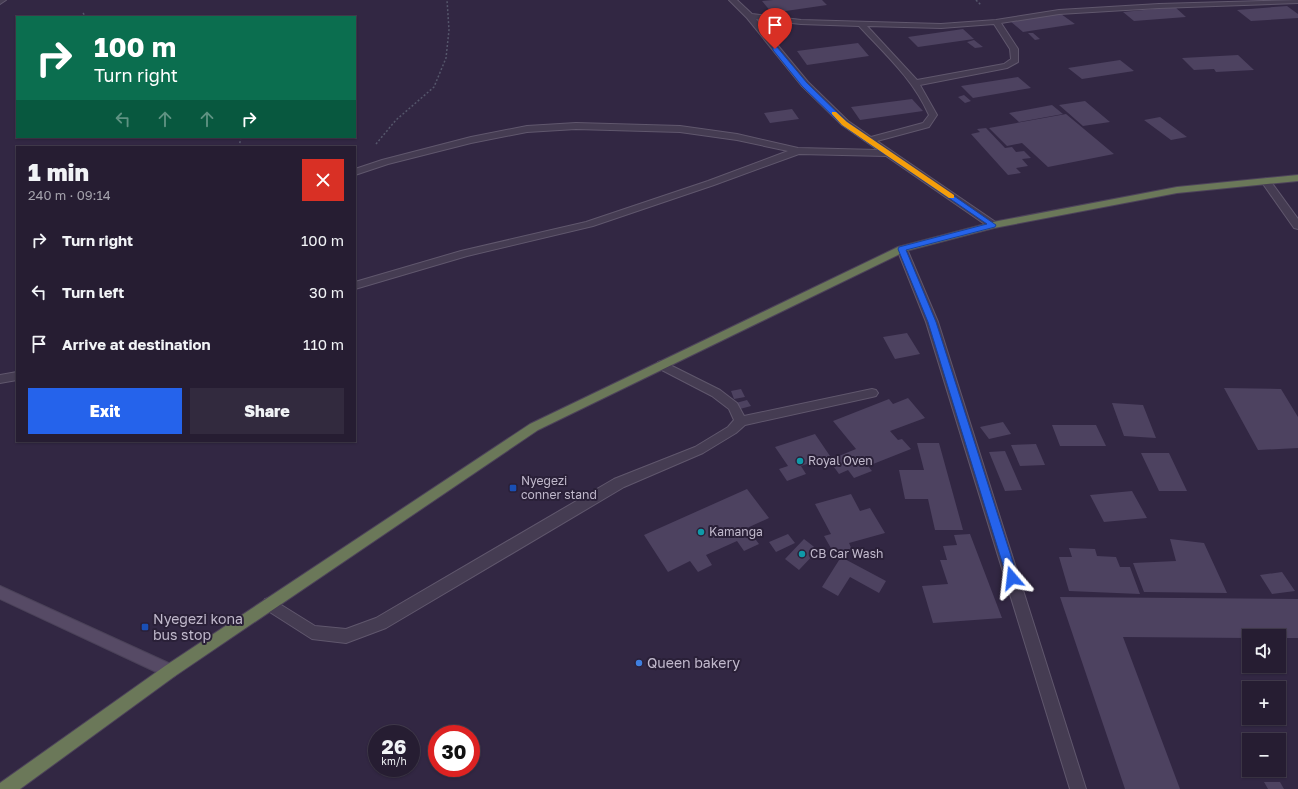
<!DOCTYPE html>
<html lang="en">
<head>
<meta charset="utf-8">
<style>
  body { margin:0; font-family:"Golos Text",sans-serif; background:#322a3e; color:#f1f3f6; height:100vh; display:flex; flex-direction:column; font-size:15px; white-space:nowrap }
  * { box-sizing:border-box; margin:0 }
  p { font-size:13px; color:#a4a2ac }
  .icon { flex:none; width:22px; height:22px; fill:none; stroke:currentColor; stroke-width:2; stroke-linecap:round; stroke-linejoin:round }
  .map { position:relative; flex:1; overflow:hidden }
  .details { position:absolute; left:16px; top:146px; width:340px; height:296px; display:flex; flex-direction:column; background:#261d32; border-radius:0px; box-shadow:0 1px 3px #0004,0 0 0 1px #423b4d }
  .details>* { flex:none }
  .top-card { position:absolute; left:16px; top:16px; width:340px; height:122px; border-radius:0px; box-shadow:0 1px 3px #0004,0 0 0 1px #423b4d; background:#0b6e4f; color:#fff; overflow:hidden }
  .controls { position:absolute; left:1242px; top:629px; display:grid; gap:8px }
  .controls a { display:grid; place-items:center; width:44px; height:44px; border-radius:0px; background:#261d32; box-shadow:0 1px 3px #0004,0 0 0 1px #423b4d; font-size:20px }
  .speed { position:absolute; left:368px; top:725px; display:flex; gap:8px; font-size:20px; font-weight:700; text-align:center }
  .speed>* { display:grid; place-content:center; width:52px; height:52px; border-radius:50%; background:#261d32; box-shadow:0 1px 3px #0004,0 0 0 1px #423b4d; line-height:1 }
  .speed small { font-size:10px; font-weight:400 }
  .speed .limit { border:6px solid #d22; background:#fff; color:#111 }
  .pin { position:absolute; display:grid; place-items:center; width:34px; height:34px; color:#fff; margin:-41px -17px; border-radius:50% 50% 50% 0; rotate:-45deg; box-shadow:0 0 4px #0007 }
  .pin .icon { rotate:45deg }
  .me { position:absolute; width:44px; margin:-22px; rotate:343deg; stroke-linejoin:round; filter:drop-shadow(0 0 3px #0008) }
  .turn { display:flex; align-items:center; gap:14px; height:84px; padding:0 12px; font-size:18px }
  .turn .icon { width:52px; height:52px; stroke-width:2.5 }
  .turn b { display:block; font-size:28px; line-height:34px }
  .lanes { display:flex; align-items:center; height:38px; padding:0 12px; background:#0003; justify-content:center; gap:20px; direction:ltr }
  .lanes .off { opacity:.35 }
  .round { display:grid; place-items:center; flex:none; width:42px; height:42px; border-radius:0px; background:#322a3e }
  .head { display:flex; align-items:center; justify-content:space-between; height:68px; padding:0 12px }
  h1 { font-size:24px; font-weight:800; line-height:30px }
  .action { display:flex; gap:8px; margin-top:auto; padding:8px 12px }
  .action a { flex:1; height:46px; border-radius:0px; background:#2563eb; color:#fff; font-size:16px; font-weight:800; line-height:46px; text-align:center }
  .action a+a { background:#322a3e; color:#f1f3f6 }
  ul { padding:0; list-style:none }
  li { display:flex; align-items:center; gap:12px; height:52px; padding:0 12px }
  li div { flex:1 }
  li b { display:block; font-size:15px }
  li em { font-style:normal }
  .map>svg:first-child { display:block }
</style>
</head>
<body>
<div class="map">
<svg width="1298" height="789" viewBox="0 0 1298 789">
  <rect width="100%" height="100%" fill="#322743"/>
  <path fill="#4d4260" d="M773 0H822L827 5 772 13 762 1Z
    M1287 6 1298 14V18L1251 21 1237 10Z
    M1175 7 1186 17 1134 21 1123 12Z
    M1061 14 1075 24 1023 32 1010 21Z
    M963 29 974 39 918 47 908 37Z
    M1028 33H1033L1040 39 1035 40Z
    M974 40 983 47 975 48 967 42Z
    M858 43 869 56 807 65 797 51Z
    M1238 55 1254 70 1216 72 1214 69 1194 70 1182 58Z
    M1120 60 1134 71 1082 79 1068 68Z
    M1018 77 1031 88 973 98 961 86Z
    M964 95 971 101 965 103 958 97Z
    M912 99 923 111 860 120 851 107Z
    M1085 101 1110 122 1083 126 1059 105Z
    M1052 105 1063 114 1019 122 1009 113Z
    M792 109 799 119 770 123 764 113Z
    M1066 114 1114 154 1048 167 1022 143 1007 146 989 128Z
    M1160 117 1187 137 1171 140 1144 120Z
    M986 128 1005 148 1012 147 1016 152 1024 151 1031 158 1022 159 1028 166 1016 168 1021 173 1008 175 971 134 980 132 977 129Z
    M907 333 920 354 895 359 883 337Z
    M1224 388 1281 389 1298 417V448L1258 450Z
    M741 389 745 397 734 399 731 391Z
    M908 398 925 418 890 431 898 440 902 439 911 449 868 466 872 471 854 478 848 470 839 474 829 460 856 449 833 421 889 399 893 404Z
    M747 400 751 406 740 409 736 403Z
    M1112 403 1143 405 1156 438 1124 436Z
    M1003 422 1011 434 989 439 980 427Z
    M1052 425H1096L1106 446H1060Z
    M815 434 830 456 801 466 806 474 787 481 779 469 788 466 775 447Z
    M917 443H939L963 530H935L928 499H905L899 470H924Z
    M1036 444 1045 465 1020 466 1011 445Z
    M1005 451 1022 490 1005 491 989 452Z
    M1141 453H1169L1187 491H1159Z
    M747 489 769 518 747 528 759 544 744 551 737 541 706 555 712 565 698 572 690 561 668 572 644 535Z
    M1132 491 1147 518 1104 522 1090 495Z
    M851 494 860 511 870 508 885 533 849 543 853 552 836 557 824 536 831 534 815 504Z
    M788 534 795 543 776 552 769 542Z
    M970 534 1002 618 933 623 922 586 948 584 940 560H947L943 546 957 545 954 535Z
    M804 539 818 550 799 570 785 559Z
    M1170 539 1204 543 1227 593 1144 592 1133 563 1176 561Z
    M1069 548 1095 549 1097 556 1116 557 1120 567H1130L1140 594 1069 591 1059 557H1072Z
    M841 557 886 581 879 593 850 577 838 596 822 587Z
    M1282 572 1295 591 1272 594 1260 575Z
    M1060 597 1298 599V638H1279V636H1249V638L1123 637 1180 789H1125Z
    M1264 782H1280L1284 789H1268Z"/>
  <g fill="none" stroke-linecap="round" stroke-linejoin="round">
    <defs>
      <path id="lane" d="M729 0H737L752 14 801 20 941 24 996 20 1059 10 1159 4 1298 0V3L1159 8 1059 14 1001 23 1018 49V62L1007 68 920 85 937 115 929 127 877 141 997 223 998 225 997 227H989L886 156 799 154 714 185 593 226 467 256 355 289V282L461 251 586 222 708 181 788 151 737 140 680 132 576 129 527 132 471 143 388 164 355 175V169L382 160 471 137 527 126 576 123 680 126 737 134 798 148 878 150 842 125 802 86 747 18ZM756 19 801 24 859 26C885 54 913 79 929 115L923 123 871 137 848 121 808 82ZM994 24 1010 49 1011 59 1004 64 917 80 867 26 941 28Z
        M662 361 720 390 737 403 744 416 872 389 876 390 878 393 876 396 872 397 745 425 736 433 703 453 624 487 386 628 346 643 312 639 265 609 263 604 265 599 270 598 315 626 346 629 376 618 614 479 695 447 728 427 734 420 729 409 712 396 658 368 656 365 658 362Z
        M17 372V380L0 383V375Z"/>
      <path id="street" d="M0 0H6L0 4Z
        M1266 178 1269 179 1298 219V229L1294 228 1261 181Z
        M902 246 907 249 938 322 1086 789H1070L926 322 897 249Z"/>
      <path id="secondary" d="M0 586 175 666 178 671 175 676 170 678 165 676 0 599Z"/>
      <path id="highway" d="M1298 175V181L1177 193 994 228 906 251 538 430 175 676 20 789H0V783L165 666 530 424 898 247 993 222 1177 187Z"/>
    </defs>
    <use href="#lane" stroke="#60576d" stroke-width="2"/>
    <use href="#street" stroke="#60576d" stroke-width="2"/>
    <use href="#secondary" stroke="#4b4259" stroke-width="2"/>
    <use href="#highway" stroke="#4d435a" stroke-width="2"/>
    <path stroke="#55566b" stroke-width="1.5" stroke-dasharray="2 2" stroke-linecap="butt" d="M976 0 981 5
      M83 13 86 17
      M376 144 396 120 434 87 446 58 449 30 447 0
      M239 147 241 137"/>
    <use href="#lane" fill="#453c52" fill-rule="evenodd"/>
    <use href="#street" fill="#453c52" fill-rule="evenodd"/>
    <use href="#secondary" fill="#564a65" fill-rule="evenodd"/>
    <use href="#highway" fill="#6b7859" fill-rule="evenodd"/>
  </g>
  <path fill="#2563eb" stroke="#184099" d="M773 47H777L807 83 847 122 996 225 995 227 906 250 936 322 1018 578 1016 582 1012 583 1008 582 1007 578 928 322 898 249 899 247 987 224 842 125 802 86 773 50Z"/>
  <path fill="#f59e0b" d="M832 112H836L847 122 954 195V198H949L842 125 832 114Z"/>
  <g fill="#0f9aa8" stroke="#2a2038" stroke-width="1.5">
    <circle cx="800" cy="461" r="4"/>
    <circle cx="701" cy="532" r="4"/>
    <circle cx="802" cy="554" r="4"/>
  </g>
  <g fill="#1a4fb4" stroke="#2a2038" stroke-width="1.5">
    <rect x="509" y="484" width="8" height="8" rx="2"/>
    <rect x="141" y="623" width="8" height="8" rx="2"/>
  </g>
  <circle fill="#3f7fe0" stroke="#2a2038" stroke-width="1.5" cx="639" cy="663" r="4"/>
  <g text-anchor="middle" stroke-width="4" stroke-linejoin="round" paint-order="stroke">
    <g font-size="12" fill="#c1b9cc" stroke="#2a2038" text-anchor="start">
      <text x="808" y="465">Royal Oven</text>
      <text x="521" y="485">Nyegezi<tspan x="521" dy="14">conner stand</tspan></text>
      <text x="709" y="536">Kamanga</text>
      <text x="810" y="558">CB Car Wash</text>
    </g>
    <g font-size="14" fill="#c1b9cc" stroke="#2a2038" text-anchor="start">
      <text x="153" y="624">Nyegezi kona<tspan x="153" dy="16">bus stop</tspan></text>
      <text x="647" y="668">Queen bakery</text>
    </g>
  </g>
</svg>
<div class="controls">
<a><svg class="icon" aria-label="sound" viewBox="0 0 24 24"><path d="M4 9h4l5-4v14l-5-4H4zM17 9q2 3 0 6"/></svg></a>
<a>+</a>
<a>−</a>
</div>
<div class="speed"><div>26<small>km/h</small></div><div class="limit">30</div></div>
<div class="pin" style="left:775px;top:49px;background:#d93025"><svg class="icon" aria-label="arrive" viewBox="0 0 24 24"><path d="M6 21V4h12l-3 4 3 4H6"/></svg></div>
<svg class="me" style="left:1012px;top:578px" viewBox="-20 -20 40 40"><path d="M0-17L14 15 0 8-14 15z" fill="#2563eb" stroke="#fff" stroke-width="4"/></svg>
<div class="top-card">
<div class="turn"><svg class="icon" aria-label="right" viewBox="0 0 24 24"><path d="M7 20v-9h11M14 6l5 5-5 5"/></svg><div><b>100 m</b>Turn right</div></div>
<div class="lanes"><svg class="icon off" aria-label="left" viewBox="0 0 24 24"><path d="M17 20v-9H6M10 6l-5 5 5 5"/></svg><svg class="icon off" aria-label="ahead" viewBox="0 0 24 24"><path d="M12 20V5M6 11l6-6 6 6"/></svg><svg class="icon off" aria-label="ahead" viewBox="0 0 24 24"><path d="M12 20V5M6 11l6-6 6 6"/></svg><svg class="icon" aria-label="right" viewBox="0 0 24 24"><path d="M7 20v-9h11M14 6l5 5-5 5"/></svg></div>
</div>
<section class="details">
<div class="head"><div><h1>1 min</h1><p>240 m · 09:14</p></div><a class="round" style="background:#d93025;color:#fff"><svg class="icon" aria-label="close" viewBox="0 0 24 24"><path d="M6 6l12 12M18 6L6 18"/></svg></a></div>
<ul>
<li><svg class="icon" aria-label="right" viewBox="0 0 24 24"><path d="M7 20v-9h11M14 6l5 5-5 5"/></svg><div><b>Turn right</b></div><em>100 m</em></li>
<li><svg class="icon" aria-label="left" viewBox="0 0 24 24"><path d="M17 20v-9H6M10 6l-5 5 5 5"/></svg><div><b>Turn left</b></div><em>30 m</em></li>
<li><svg class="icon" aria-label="arrive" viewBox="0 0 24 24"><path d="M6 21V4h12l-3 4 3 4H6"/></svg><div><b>Arrive at destination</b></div><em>110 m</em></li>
</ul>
<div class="action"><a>Exit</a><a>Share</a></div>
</section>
</div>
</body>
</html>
